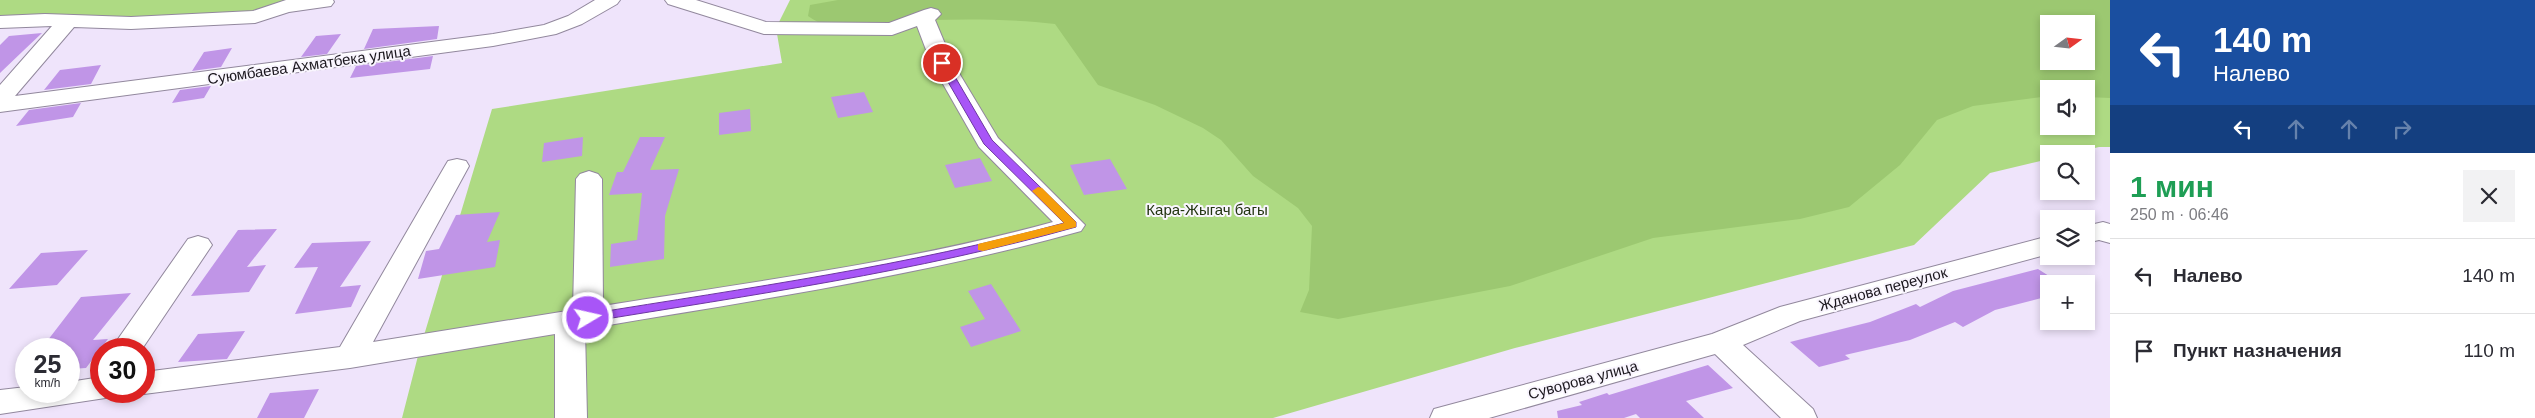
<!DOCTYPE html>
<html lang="ru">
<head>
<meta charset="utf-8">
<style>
  body { margin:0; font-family:Arial,sans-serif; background:#f2f2f3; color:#2b2b33; height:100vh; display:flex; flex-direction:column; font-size:19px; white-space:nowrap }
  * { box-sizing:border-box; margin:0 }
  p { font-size:16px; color:#7c7c81 }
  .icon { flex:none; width:28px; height:28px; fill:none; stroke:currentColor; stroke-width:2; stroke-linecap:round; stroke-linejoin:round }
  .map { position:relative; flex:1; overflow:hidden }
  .sheet { display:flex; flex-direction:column; background:#fff; width:425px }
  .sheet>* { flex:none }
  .guide { background:#1a4fa0; color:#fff; overflow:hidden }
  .needle { width:32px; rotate:75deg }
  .controls { position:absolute; left:2040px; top:15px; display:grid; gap:10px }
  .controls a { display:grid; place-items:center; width:55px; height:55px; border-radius:0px; background:#fff; box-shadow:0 2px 8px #0003; font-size:25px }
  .speed { position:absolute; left:15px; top:338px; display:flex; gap:10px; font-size:25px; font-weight:700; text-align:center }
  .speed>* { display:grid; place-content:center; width:65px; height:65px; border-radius:50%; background:#fff; box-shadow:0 2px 8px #0003; line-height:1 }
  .speed small { font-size:12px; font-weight:400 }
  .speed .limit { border:8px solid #d22; background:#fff; color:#111 }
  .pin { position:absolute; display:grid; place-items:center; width:42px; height:42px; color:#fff; margin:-21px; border:2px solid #fff; border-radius:50%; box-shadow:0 1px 5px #0007 }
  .me { position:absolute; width:55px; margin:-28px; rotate:81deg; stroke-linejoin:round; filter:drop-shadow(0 0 4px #0008) }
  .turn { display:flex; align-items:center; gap:18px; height:105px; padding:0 20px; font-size:22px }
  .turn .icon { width:65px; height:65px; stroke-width:2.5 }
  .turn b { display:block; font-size:35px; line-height:42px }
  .lanes { display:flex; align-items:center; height:48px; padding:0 20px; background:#0003; justify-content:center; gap:25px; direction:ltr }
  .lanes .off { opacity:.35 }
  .round { display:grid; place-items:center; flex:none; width:52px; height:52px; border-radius:0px; background:#f2f2f3 }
  .summary { display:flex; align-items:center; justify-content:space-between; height:85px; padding:0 20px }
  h1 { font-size:30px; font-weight:700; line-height:38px; color:#1e9e55 }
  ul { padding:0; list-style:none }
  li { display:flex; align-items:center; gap:15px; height:75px; padding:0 20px; border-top:1px solid #e1e1e2 }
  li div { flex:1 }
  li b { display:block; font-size:19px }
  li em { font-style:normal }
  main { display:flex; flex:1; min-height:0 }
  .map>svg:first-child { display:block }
</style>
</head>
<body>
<main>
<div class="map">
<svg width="2110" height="418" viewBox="0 0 2110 418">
  <rect width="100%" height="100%" fill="#efe4fb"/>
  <path fill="#aeda83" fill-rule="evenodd" d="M0 0H289L284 3 235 15 143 20 0 19Z
    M790 0H2110V147H2099L2070 154H2049V159L1990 173 1914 245 1515 348 1273 418H402L419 352 492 109 782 63 776 28ZM2049 24H2086V61H2049ZM2049 89H2086V126H2049Z"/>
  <path fill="#9cc871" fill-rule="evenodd" d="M838 0H2110V98L2086 97V89H2049V96L1973 106 1937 120 1900 165 1849 207 1800 219 1653 238 1510 286 1338 319 1300 312 1309 290 1312 226 1298 208 1253 176 1221 140 1203 128 1155 105 1098 85 1055 24C1012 19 972 19 928 20 890 21 842 41 808 16L810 5ZM2049 24H2086V61H2049Z"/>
  <path fill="#c095e7" d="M439 26 437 39 364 49 373 29Z
    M42 33 23 51 0 73V45L9 36Z
    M341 34 327 54 301 57 316 36Z
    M232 48 221 67 192 71 204 52Z
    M433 56 430 69 350 78 356 66Z
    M101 65 91 84 44 90 60 70Z
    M211 86 204 98 172 103 180 90Z
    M864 92 873 112 838 118 831 97Z
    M81 103 73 117 16 126 29 110Z
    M750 109 751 131 719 135V113Z
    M583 137 582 156 542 162 544 143Z
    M640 137H665L650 170 679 169 665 216 664 259 610 267 611 244 637 240 642 193 609 195 617 172H623Z
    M980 158 992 181 955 188 945 165Z
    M1110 159 1127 189 1084 195 1070 165Z
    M500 212 487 242 500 240 495 267 418 279 426 251 439 249 456 215Z
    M277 229 247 267 266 265 249 292 191 296 238 230Z
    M371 241 340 287 361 285 351 307 295 314 318 267 294 268 312 243Z
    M88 250 57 285 9 289 41 253Z
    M2038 269 2049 276V296L1995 310 1963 327 1955 322 1910 340 1845 355 1850 359 1819 367 1790 342 1870 322 1916 304 1920 307 1953 291Z
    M991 284 1021 331 971 347 960 327 985 319 968 291Z
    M131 293 93 340 108 339 86 368 71 369 69 372V349H41L81 297Z
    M245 331 227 359 178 362 198 334Z
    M1708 365 1733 388 1686 401 1704 418H1640L1636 414 1624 418H1558L1557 411 1582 405 1579 402 1607 393 1609 395Z
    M319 389 304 418H257L270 393Z"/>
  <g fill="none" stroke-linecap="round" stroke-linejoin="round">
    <defs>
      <path id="street" d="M286 0H333L334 2 331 6 289 12 255 23 131 29 74 27 15 96 493 34 544 25 568 16 595 0H620L617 4 582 24 556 34 493 46 0 112V85L52 26 0 28V16L45 14 131 17 253 11Z
        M665 0H696L766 22 889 23 924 10 931 8 938 10 941 14 935 20 953 63 998 138 1085 225 1081 231C919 276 751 301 585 329L587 418H555V334L350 368 144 394 134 391H144V372L340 347 445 166 448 161 457 159 466 161 469 166 373 342 573 310 576 179 580 174 589 171 598 174 602 179 603 306C753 282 906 262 1053 222L979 147 931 63 917 26 892 35 764 34 668 4Z
        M2103 222 2110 224V243L2099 240 2086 243V226Z
        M198 236 208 239 212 245 142 349H111L188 239Z
        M2049 236V254L1800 321 1743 345 1813 409 1817 418H1781L1715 354 1489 418H1430L1434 409 1712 334 1780 307Z
        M101 377V391H116L112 397 0 414V390L26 387V391H69V382Z"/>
    </defs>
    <use href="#street" stroke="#92889d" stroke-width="2"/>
    <use href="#street" fill="#fff" fill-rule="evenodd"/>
  </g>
  <path fill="#a855f7" stroke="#6d37a1" d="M939 61 947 63 992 140 1076 222V227C916 272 751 295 588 322L583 321 581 318 583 315 588 314C747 288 908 266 1064 223L984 144 937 63Z"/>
  <path fill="#f59e0b" d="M1038 187 1042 188 1076 222V227L983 251 978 250V244L1064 223 1032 191Z"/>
  <g text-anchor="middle" stroke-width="4" stroke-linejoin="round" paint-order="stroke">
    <g font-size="15" fill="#1b171e" stroke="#f9f5fe">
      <text transform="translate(309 65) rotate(-8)" y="5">Суюмбаева Ахматбека улица</text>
      <text transform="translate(1883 289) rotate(-15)" y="5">Жданова переулок</text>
      <text transform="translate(1583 380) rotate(-15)" y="5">Суворова улица</text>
    </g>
    <g font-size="15" fill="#223410" stroke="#f9f5fe">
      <text x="1207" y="215">Кара-Жыгач багы</text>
    </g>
  </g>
</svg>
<div class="controls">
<a><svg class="needle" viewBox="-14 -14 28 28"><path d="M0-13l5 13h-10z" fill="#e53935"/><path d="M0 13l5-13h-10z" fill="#7c7c81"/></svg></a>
<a><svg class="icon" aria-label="sound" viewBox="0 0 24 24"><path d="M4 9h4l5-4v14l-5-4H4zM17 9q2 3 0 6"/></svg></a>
<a><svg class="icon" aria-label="search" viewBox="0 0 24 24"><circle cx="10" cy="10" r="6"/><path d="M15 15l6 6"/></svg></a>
<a><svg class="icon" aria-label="layers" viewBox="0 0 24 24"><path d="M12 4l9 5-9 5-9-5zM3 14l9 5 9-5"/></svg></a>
<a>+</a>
</div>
<div class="speed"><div>25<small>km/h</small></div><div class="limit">30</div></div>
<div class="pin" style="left:942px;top:63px;background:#d93025"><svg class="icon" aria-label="arrive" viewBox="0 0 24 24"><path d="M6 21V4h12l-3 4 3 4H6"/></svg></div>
<svg class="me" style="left:588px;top:318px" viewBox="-20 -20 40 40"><circle r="17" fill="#a855f7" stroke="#fff" stroke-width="3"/><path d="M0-11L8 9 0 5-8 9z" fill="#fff"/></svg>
</div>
<section class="sheet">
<div class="guide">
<div class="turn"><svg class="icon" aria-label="left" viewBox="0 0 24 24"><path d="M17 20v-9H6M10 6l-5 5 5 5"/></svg><div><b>140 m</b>Налево</div></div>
<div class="lanes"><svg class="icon" aria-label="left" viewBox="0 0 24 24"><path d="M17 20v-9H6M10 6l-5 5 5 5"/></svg><svg class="icon off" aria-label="ahead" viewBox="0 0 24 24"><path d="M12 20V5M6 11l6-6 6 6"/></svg><svg class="icon off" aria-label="ahead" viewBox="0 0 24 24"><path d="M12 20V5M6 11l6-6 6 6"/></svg><svg class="icon off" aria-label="right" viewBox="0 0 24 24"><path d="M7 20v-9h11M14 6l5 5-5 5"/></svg></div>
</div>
<div class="summary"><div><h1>1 мин</h1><p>250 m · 06:46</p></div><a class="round"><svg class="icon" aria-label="close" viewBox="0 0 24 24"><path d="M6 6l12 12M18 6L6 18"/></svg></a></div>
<ul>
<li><svg class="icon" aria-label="left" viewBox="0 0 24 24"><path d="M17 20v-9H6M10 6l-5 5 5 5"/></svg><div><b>Налево</b></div><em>140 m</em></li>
<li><svg class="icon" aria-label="arrive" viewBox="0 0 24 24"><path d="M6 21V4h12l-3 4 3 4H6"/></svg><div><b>Пункт назначения</b></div><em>110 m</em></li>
</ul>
</section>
</main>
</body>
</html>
